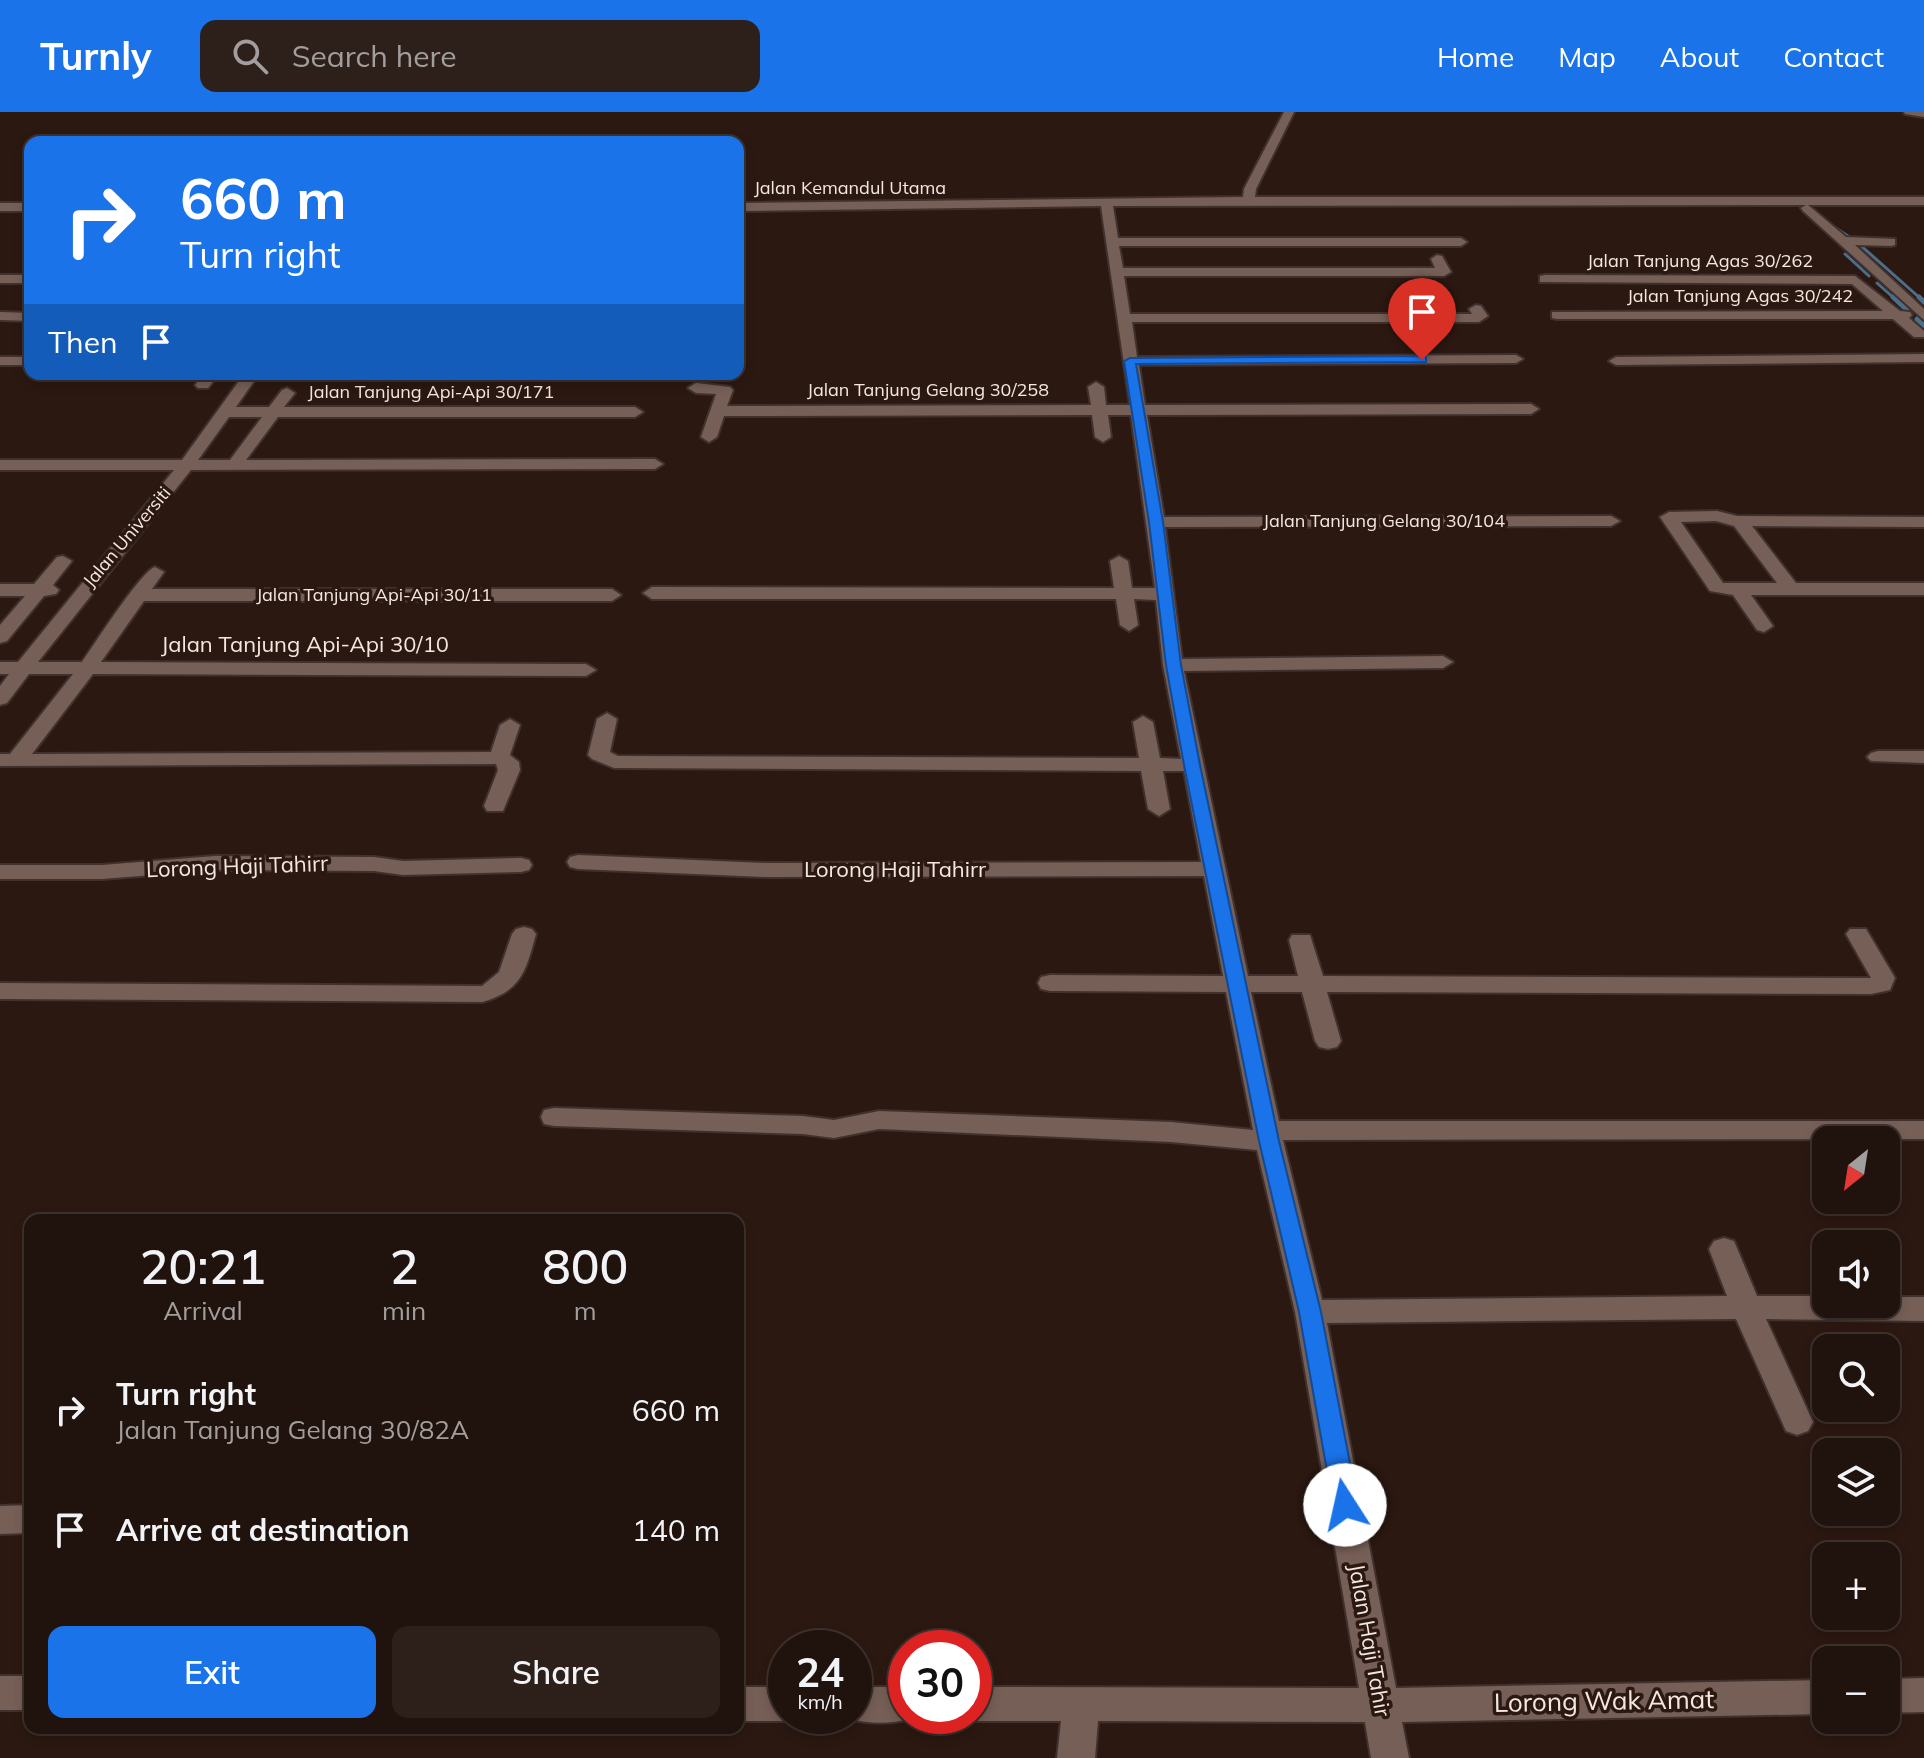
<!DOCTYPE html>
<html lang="en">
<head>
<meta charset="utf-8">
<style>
  body { margin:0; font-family:Mulish,sans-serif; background:#2d201b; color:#f1f3f6; height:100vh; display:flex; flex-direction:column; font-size:30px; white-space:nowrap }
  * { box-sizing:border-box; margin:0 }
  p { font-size:26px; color:#a29e9d }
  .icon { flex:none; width:44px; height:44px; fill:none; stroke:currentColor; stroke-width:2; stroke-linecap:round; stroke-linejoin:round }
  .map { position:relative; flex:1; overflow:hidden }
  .panel { position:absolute; left:24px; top:1102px; width:720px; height:520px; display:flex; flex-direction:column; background:#20120d; border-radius:16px; box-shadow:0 4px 12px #0003,0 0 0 2px #3d322e }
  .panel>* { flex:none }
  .hud { position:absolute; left:24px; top:24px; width:720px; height:244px; border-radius:16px; box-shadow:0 4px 12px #0003,0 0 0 2px #3d322e; background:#1a73e8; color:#fff; overflow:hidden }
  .needle { width:52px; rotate:210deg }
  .controls { position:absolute; left:1812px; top:1014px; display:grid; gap:16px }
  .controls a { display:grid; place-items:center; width:88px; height:88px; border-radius:16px; background:#20120d; box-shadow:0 4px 12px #0003,0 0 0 2px #3d322e; font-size:40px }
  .speed { position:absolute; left:768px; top:1518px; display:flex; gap:16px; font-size:40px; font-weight:700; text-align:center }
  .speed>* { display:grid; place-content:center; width:104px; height:104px; border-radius:50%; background:#20120d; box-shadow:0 4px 12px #0003,0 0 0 2px #3d322e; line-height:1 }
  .speed small { font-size:20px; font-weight:400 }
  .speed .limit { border:12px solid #d22; background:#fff; color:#111 }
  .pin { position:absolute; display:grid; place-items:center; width:68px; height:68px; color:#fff; margin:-82px -34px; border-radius:50% 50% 50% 0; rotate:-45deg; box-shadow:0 0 8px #0007 }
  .pin .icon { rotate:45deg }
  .me { position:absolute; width:88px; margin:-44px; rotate:350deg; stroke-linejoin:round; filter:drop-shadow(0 0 6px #0008) }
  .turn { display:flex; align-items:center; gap:28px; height:168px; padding:0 24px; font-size:36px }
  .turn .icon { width:104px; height:104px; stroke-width:2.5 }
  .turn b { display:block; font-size:56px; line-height:68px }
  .then { display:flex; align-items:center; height:76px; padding:0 24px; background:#0003; gap:16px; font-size:30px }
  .eta { display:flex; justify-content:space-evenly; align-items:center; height:136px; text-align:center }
  .eta b { font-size:48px; font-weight:600; line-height:56px }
  .cta { display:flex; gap:16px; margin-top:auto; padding:16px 24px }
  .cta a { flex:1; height:92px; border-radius:16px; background:#1a73e8; color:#fff; font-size:32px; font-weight:600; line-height:92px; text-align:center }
  .cta a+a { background:#2d201b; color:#f1f3f6 }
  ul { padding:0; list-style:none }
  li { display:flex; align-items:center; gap:24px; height:120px; padding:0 24px }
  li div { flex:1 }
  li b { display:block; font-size:30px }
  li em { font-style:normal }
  header { display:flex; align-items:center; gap:48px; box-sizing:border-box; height:112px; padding:0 40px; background:#1a73e8; color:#fff }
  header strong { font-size:38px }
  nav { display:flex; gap:44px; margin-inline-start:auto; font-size:28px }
  .search { width:560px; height:72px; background:#2d201b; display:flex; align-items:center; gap:20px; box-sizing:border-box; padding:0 28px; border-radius:16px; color:#a29e9d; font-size:30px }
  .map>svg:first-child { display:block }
</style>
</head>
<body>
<header>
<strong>Turnly</strong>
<div class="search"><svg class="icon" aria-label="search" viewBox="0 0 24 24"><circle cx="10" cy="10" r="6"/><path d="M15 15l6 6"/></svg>Search here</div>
<nav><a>Home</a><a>Map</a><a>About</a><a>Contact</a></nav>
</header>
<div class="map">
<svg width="1924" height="1646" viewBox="0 0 1924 1646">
  <rect width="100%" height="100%" fill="#2b1811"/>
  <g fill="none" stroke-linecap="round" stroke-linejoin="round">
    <path stroke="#4b6f8a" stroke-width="3" d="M1831 113 1851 126
      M1859 132 1921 187
      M1845 142 1869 164
      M1877 171 1895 187"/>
    <path stroke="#4b6f8a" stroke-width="5" d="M1893 185 1908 199
      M1919 185 1924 190
      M1917 207 1924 214"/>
    <defs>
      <path id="minor" d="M1284 0H1294L1256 77 1255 85H1924V93H1808L1846 125 1895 127V133L1891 134 1855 133 1924 197V208L1803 99 1801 96 1806 93 1113 94 1118 126H1461L1467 130 1461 134H1119L1123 156H1435L1431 147 1437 143 1442 144 1451 160 1444 164H1124L1130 202H1472L1469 197 1476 193 1481 194 1488 204 1479 210H1132L1137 245 1516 243 1523 247 1516 251 1139 253 1145 293 1531 292 1539 297 1531 302 1147 303 1164 405 1611 404 1620 409 1611 414 1165 415 1182 547 1443 544 1453 550 1443 556 1184 559 1248 864H1298L1289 828 1292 823H1310L1323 864 1871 866 1846 822 1850 817H1866L1895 866 1890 878 1871 882 1327 880 1341 929 1337 935 1328 937 1319 935 1315 929 1302 880H1251L1279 1009H1924V1027L1283 1028 1322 1188 1727 1184 1709 1137 1714 1129 1724 1126 1734 1129 1757 1184H1826V1192H1886V1185H1924V1209L1766 1207 1813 1310 1808 1319 1797 1323 1786 1319 1736 1207 1327 1211 1396 1576 1826 1568V1602L1402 1610 1409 1646H1371L1365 1610 1098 1609 1095 1646H1057L1061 1609H974L961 1604H974V1575L1359 1576 1295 1200 1257 1038 1171 1030 879 1017 834 1026 803 1022 554 1014 544 1012 541 1005 544 998 554 996 803 1004 834 1008 879 999 1171 1010 1253 1018 1226 880 1050 879 1041 877 1038 871 1041 865 1050 863 1223 864 1204 764 766 765 578 757 570 755 567 750 570 745 578 743 766 751 1201 750 1184 659H1163L1170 697 1159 704 1148 697 1141 659 614 656 592 647 588 643 597 607 607 601 617 607 610 640 618 644 1139 646 1133 610 1143 604 1153 610 1160 646 1181 647 1163 553 1156 488 1134 487 1138 513 1129 519 1120 513 1116 487H652L643 481 652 475 1114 476 1110 449 1119 444 1128 449 1132 476H1155L1131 303H1108L1111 325 1103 330 1095 325 1092 303 724 304 717 325 709 330 701 325 716 282 696 281 688 276 696 271 730 275 733 278 727 294 1091 293 1088 275 1096 270 1104 275 1106 293H1130L1101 94 738 99V91L1243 85 1244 77Z
        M1904 0H1924V5L1905 2Z
        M0 91H30V99H0Z
        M0 163H30V171H0Z
        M1545 163 1855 164 1900 199 1910 200 1912 203 1909 206 1924 219V225H1914L1893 207H1557L1552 206V200L1883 199 1852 172 1540 170V164Z
        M0 200 30 201V209L0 208Z
        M1924 242V250L1616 253 1609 249 1616 245Z
        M0 245H30V253H0Z
        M204 262H219L208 276H198L195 273Z
        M244 262H259L236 295H269L282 278 287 276 295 281 284 295H635L643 300 635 305H278L246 348 655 347 663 352 655 357 191 358 38 550H82C94 533 142 458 155 455L164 460 152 477H612L621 483 612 489H144L101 550 586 552 596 558 586 564 93 562 32 642 491 640 500 613 510 607 520 613 510 643 519 650 520 658 503 699H487L484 694 498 658 496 652 0 654V642H10L73 562H29L7 591 0 593V574L9 562H0V550H18L174 358H0V348H182ZM229 305H262L230 348H198Z
        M1717 399 1737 404 1924 405V415L1752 414 1796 471H1924V483H1751L1773 514 1764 520 1757 518 1733 483 1710 479 1660 405 1669 400ZM1716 409 1734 414 1777 471H1723L1681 410Z
        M63 444 72 449 53 473 59 478 56 482 44 484 7 529 0 531V513L25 484H0V472H34L57 445Z
        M1878 639H1924V651L1871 649 1867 645 1871 641Z
        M215 744 374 745 403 749 521 746 529 748 532 753 529 758 521 760 403 763 374 759 215 758 102 767H0V753H102Z
        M524 815 532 817 536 822C526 858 522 879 482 890L0 887V871L482 874 499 860 512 822 516 817Z
        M30 1393V1421L0 1422V1394Z
        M0 1564H30V1598H0Z
        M1924 1566V1600L1886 1601V1567Z
        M738 1575H786V1604H799L786 1609H738Z
        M854 1575H906V1604H919C897 1613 863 1613 841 1604H854Z"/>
    </defs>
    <use href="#minor" stroke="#40312e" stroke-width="4"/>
    <use href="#minor" fill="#765f56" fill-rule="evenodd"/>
  </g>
  <path fill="#1a73e8" stroke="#114b97" stroke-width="2" d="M1422 244 1426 245V250L1136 252 1163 410 1181 553 1200 653 1279 1029 1321 1200 1358 1393 1354 1401 1345 1404 1336 1401 1333 1393 1299 1200 1259 1029 1184 653 1166 553 1149 410 1124 249 1130 246Z"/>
  <g text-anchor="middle" stroke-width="7" stroke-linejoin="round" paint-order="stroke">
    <g font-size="18" fill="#f4e7e2" stroke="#2b1811">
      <text x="850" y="82">Jalan Kemandul Utama</text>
      <text x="1700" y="155">Jalan Tanjung Agas 30/262</text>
      <text x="1740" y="190">Jalan Tanjung Agas 30/242</text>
      <text x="928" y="284">Jalan Tanjung Gelang 30/258</text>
      <text x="431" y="286">Jalan Tanjung Api-Api 30/171</text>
      <text x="1384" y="415">Jalan Tanjung Gelang 30/104</text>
      <text transform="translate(127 425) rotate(-50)" y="6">Jalan Universiti</text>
      <text x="374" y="489">Jalan Tanjung Api-Api 30/11</text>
    </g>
    <g font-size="22" fill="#f4e7e2" stroke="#2b1811">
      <text x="305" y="540">Jalan Tanjung Api-Api 30/10</text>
      <text transform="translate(237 754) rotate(-2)" y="8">Lorong Haji Tahirr</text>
      <text x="895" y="765">Lorong Haji Tahirr</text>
      <text transform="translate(1370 1528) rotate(80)" y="8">Jalan Haji Tahir</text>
    </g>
    <g font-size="26" fill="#f4e7e2" stroke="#2b1811">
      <text transform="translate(1604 1589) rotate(-1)" y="9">Lorong Wak Amat</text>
    </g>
  </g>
</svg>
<div class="controls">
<a><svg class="needle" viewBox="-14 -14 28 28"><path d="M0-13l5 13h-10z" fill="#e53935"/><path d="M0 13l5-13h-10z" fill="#a29e9d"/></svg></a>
<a><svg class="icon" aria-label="sound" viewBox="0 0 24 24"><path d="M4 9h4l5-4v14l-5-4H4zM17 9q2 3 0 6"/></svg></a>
<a><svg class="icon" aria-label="search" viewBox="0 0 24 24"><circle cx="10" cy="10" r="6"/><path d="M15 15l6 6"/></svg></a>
<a><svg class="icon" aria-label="layers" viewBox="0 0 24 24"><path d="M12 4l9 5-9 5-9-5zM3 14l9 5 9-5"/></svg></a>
<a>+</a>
<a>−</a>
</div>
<div class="speed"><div>24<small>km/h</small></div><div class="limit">30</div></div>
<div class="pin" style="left:1422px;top:248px;background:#d93025"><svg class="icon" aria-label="arrive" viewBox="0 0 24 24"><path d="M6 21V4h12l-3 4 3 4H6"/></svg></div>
<svg class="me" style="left:1345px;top:1393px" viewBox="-20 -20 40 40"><circle r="19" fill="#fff"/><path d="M0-13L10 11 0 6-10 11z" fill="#1a73e8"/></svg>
<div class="hud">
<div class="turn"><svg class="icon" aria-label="right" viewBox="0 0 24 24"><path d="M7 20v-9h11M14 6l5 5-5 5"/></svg><div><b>660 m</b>Turn right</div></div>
<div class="then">Then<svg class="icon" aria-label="arrive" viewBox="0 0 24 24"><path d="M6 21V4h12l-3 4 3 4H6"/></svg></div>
</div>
<section class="panel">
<div class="eta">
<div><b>20:21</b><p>Arrival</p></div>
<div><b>2</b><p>min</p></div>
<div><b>800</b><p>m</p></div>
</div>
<ul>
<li><svg class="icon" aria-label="right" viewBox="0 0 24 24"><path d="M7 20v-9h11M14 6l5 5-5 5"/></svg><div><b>Turn right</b><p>Jalan Tanjung Gelang 30/82A</p></div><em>660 m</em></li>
<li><svg class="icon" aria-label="arrive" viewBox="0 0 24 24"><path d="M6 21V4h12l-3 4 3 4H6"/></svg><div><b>Arrive at destination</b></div><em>140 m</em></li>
</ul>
<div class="cta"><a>Exit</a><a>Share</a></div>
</section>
</div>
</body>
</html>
